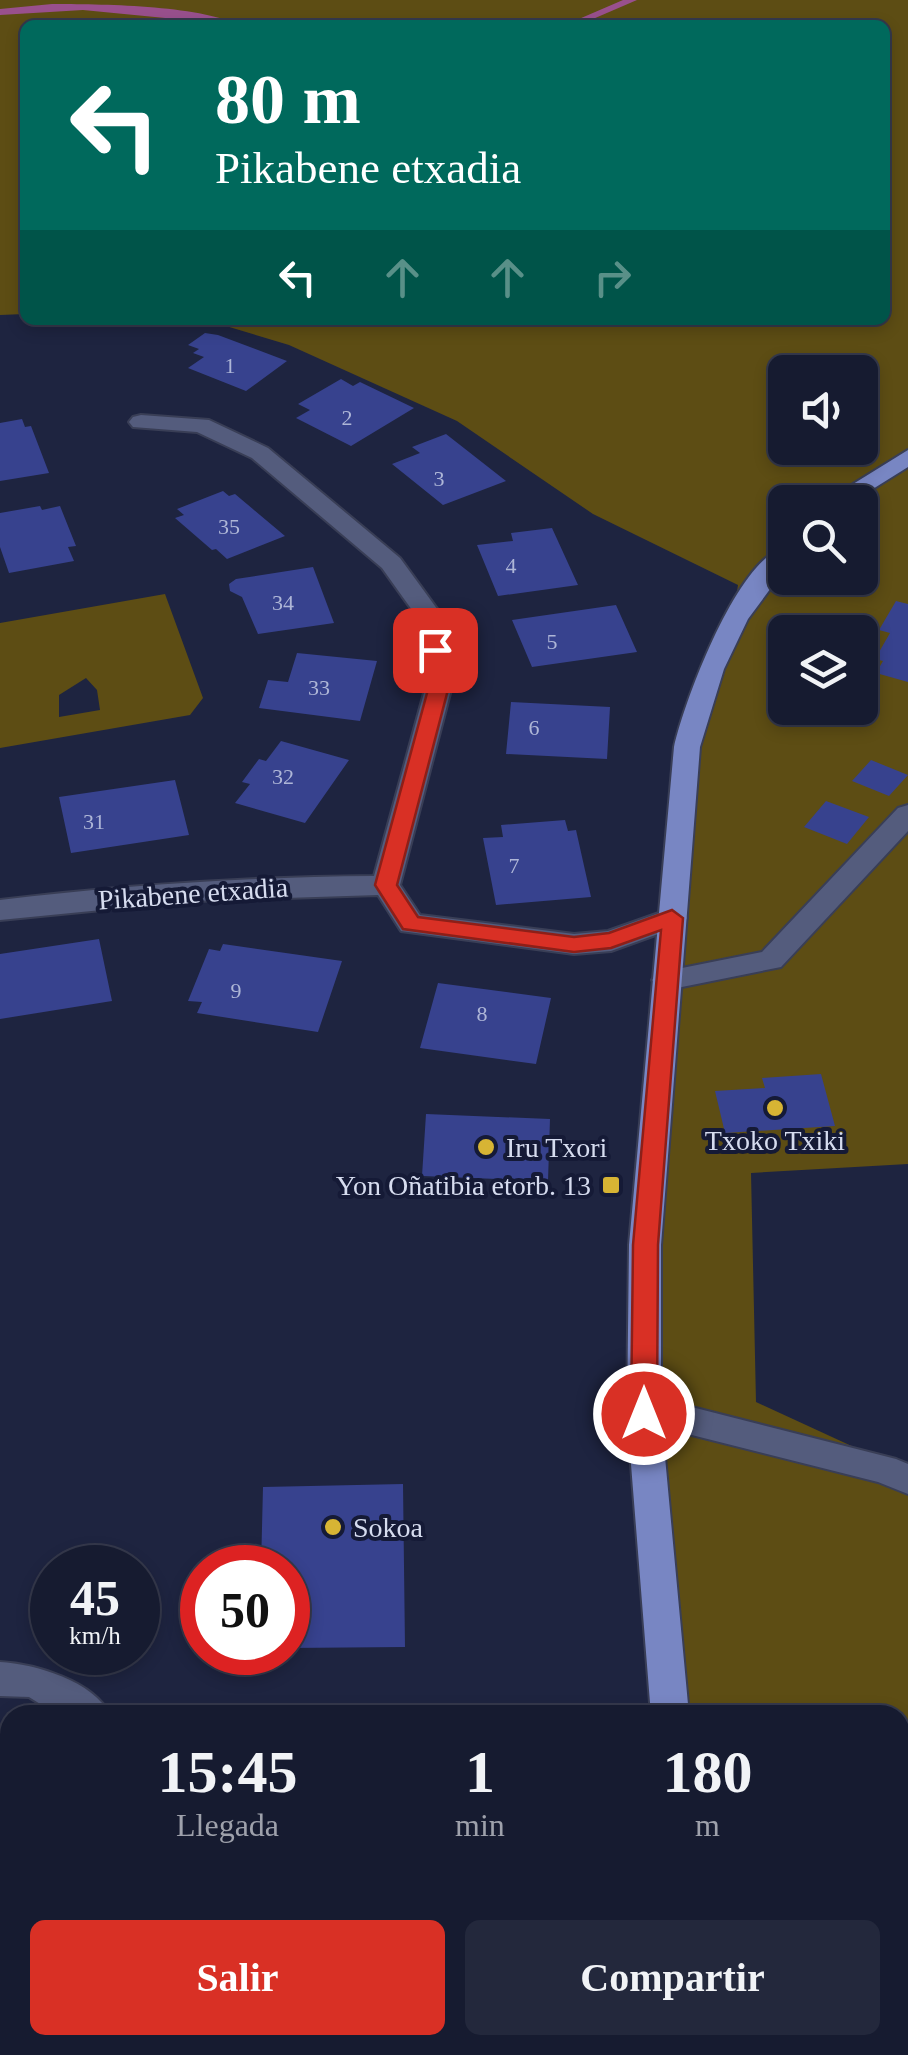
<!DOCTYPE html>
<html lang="es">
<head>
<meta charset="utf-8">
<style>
  body { margin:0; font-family:Georgia,serif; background:#23283c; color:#f1f3f6; height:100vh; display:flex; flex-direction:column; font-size:38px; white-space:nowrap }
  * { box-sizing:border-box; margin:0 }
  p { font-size:32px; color:#9ea1ab }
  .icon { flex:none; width:55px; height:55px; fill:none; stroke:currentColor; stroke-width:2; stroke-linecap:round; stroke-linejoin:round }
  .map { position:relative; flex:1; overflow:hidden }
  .side { position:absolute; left:0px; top:1705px; width:910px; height:350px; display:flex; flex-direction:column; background:#161b30; border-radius:30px 30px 0 0; box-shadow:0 5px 15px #0003,0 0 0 2px #35394c }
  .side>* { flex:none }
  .top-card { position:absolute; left:20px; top:20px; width:870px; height:305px; border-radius:15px; box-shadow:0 5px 15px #0003,0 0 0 2px #35394c; background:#00695c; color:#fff; overflow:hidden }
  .fabs { position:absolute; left:768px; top:355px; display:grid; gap:20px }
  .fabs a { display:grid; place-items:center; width:110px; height:110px; border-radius:15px; background:#161b30; box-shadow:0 5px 15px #0003,0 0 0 2px #35394c; font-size:50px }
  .speed { position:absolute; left:30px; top:1545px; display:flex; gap:20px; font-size:50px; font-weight:700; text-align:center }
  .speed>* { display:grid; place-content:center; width:130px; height:130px; border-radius:50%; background:#161b30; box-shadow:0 5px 15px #0003,0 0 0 2px #35394c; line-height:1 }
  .speed small { font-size:25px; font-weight:400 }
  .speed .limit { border:15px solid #d22; background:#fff; color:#111 }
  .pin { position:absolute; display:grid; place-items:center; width:85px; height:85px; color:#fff; margin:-42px; border-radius:20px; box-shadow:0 5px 15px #0006 }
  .me { position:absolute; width:110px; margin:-55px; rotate:0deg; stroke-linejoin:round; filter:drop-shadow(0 0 8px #0008) }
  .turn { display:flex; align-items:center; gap:35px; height:210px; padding:0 30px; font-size:45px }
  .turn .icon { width:130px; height:130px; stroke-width:2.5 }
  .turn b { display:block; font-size:70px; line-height:85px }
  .lanes { display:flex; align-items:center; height:95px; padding:0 30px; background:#0003; justify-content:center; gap:50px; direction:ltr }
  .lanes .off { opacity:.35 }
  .eta { display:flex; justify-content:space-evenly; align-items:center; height:170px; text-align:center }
  .eta b { font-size:60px; font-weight:800; line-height:70px }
  .cta { display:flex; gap:20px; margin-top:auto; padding:20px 30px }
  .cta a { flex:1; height:115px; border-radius:15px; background:#d93025; color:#fff; font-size:40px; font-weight:800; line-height:115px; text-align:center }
  .cta a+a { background:#23283c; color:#f1f3f6 }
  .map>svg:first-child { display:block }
</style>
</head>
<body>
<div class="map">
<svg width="908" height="2055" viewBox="0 0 908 2055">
  <rect width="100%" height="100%" fill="#1e2440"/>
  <path fill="#5d4d14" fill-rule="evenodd" d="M0 0H908V1164L751 1173 756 1402 908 1472V2055H698L697 2045H900V1715H670L644 1414 687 747 731 629 738 585 593 514 457 421 289 345 206 320H885V25H25V314L0 315ZM785 372H860V448H785ZM785 502H860V578H785ZM785 632H860V708H785Z
    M165 594 203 698 190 715 0 748V623ZM86 678 97 690 100 710 59 717V695Z"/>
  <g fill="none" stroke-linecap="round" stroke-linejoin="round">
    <path fill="#99508d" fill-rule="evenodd" d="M623 0H637L579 25H565Z
      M52 4C97 4 201 5 237 25L83 10 0 15V9Z"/>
  </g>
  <path fill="#37428e" d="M205 333 218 335 287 361 246 391 188 368 204 357 193 353 199 349 188 345Z
    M341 379 353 386 360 382 414 408 351 446 296 418 310 410 298 404Z
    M22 419 25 427 31 426 49 473 0 481V423Z
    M446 434 506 481 443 505 392 464 420 453 412 447Z
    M223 491 229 496 235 494 285 536 227 559 216 549 212 550 175 518 184 515 177 509Z
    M40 506 42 510 60 506 76 546 68 547 74 561 9 573 0 547V513Z
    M552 528 578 585 498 596 477 545 513 541 511 533Z
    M313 567 334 623 258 634 242 597 230 591 229 584 236 579Z
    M896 601 908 604V682L876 673 883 661 875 659 890 633 879 630Z
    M616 605 637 652 532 667 512 620Z
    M297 653 377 661 360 721 259 708 268 680 288 682Z
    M511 702 610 707 607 759 506 754Z
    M281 741 349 760 305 823 235 803 250 784 242 782 259 759 266 761Z
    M871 760 908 775 889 796 852 781Z
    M175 780 189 835 71 853 59 797Z
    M826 801 869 817 847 844 804 827Z
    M565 820 568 831 576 830 591 897 496 905 483 838 503 837 501 825Z
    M99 939 112 1001 0 1019V954Z
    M223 944 342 961 318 1032 197 1013 202 1002 188 1001 209 949 220 951Z
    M438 983 551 998 536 1064 420 1048Z
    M821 1074 835 1126 725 1133 715 1091 765 1088 762 1078Z
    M426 1114 550 1119 548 1181 422 1176Z
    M403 1484 405 1647 288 1648V1568H261L263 1487Z
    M0 1782 10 1783V1955L0 1954Z"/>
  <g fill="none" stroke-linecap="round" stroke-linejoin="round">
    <defs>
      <path id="minor" d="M141 415 209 420 268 448 400 558 443 617 453 682 400 885 420 915 574 934 608 931 673 908 683 911 687 918 683 925 611 951 574 954 401 931 378 895 193 901 0 920V900C124 885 249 877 374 876L427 682 417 617 382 568 252 458 197 432 133 427 129 422 133 417Z
        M908 805V831L781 967 667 990 657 987 652 980 657 973 762 952 898 808Z
        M644 1400 676 1403 896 1459 908 1464V1494L878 1482 676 1431 632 1424 627 1414 632 1404Z
        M0 1662C35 1664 94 1681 110 1715H58L29 1697 0 1696Z
        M38 2045H84L80 2055H34Z"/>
      <path id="major" d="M908 450V467L852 502H824Z
        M785 547V569L748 619 724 669 700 747 661 1245V1414L689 1715H651L627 1414 629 1245 674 747C684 702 737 559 785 547Z
        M676 2045H718L719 2055H677Z"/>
    </defs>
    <use href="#minor" stroke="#393e56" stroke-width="4"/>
    <use href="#major" stroke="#393e56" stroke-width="4"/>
    <use href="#minor" fill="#545c7d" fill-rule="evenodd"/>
    <use href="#major" fill="#7886c3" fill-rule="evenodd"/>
  </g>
  <path fill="#d93025" stroke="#8d1f18" stroke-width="2.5" d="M435 644 445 650 450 682 397 885 418 917 574 937 609 933 672 910 683 918 658 1245 657 1414 653 1422 644 1425 635 1422 631 1414 633 1245 661 930 611 948 574 952 403 929 375 885 430 682 426 650Z"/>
  <g fill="#d7b434" stroke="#151a36" stroke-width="4">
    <circle cx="775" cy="1108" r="10"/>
    <circle cx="486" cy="1147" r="10"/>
    <rect x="601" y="1175" width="20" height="20" rx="5"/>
    <circle cx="333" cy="1527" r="10"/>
  </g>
  <g text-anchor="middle" stroke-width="8" stroke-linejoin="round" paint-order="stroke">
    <g font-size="22" fill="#aeb6d7">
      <text x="230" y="373">1</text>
      <text x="347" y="425">2</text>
      <text x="439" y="486">3</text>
      <text x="229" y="534">35</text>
      <text x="511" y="573">4</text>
      <text x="283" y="610">34</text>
      <text x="552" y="649">5</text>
      <text x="319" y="695">33</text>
      <text x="534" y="735">6</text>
      <text x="283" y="784">32</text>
      <text x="94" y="829">31</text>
      <text x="514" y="873">7</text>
      <text x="236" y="998">9</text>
      <text x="482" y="1021">8</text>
    </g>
    <g font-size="28" fill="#d6dcef" stroke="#151a36">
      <text transform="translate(193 893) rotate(-4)" y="10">Pikabene etxadia</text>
    </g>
    <g font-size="28" fill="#d6dcef" stroke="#151a36" text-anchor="start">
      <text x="775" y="1150" text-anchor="middle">Txoko Txiki</text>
      <text x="506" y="1157">Iru Txori</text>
      <text x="591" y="1195" text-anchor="end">Yon Oñatibia etorb. 13</text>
      <text x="353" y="1537">Sokoa</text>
    </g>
  </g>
</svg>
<div class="fabs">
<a><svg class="icon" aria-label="sound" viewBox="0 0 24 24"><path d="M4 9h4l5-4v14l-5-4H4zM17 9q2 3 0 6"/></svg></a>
<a><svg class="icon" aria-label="search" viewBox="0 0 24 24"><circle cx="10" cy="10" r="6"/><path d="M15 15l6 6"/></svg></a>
<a><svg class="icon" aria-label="layers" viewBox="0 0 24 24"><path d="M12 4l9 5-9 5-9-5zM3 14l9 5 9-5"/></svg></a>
</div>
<div class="speed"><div>45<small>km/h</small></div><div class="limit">50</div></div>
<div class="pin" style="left:435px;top:650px;background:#d93025"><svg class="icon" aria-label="arrive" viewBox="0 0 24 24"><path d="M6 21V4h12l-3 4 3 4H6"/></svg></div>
<svg class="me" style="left:644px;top:1414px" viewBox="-20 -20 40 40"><circle r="17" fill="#d93025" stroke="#fff" stroke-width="3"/><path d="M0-11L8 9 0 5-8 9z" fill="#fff"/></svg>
<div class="top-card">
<div class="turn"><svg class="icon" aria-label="left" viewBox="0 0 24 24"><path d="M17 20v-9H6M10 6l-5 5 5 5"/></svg><div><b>80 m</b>Pikabene etxadia</div></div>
<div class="lanes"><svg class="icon" aria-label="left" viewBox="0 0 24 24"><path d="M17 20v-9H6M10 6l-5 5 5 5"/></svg><svg class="icon off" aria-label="ahead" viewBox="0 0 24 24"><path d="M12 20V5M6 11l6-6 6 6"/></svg><svg class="icon off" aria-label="ahead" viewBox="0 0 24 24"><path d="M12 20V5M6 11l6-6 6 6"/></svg><svg class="icon off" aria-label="right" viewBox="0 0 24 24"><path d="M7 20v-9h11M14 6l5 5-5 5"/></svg></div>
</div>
<section class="side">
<div class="eta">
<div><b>15:45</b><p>Llegada</p></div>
<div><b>1</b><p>min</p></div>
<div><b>180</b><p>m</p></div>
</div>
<div class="cta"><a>Salir</a><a>Compartir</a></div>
</section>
</div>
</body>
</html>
